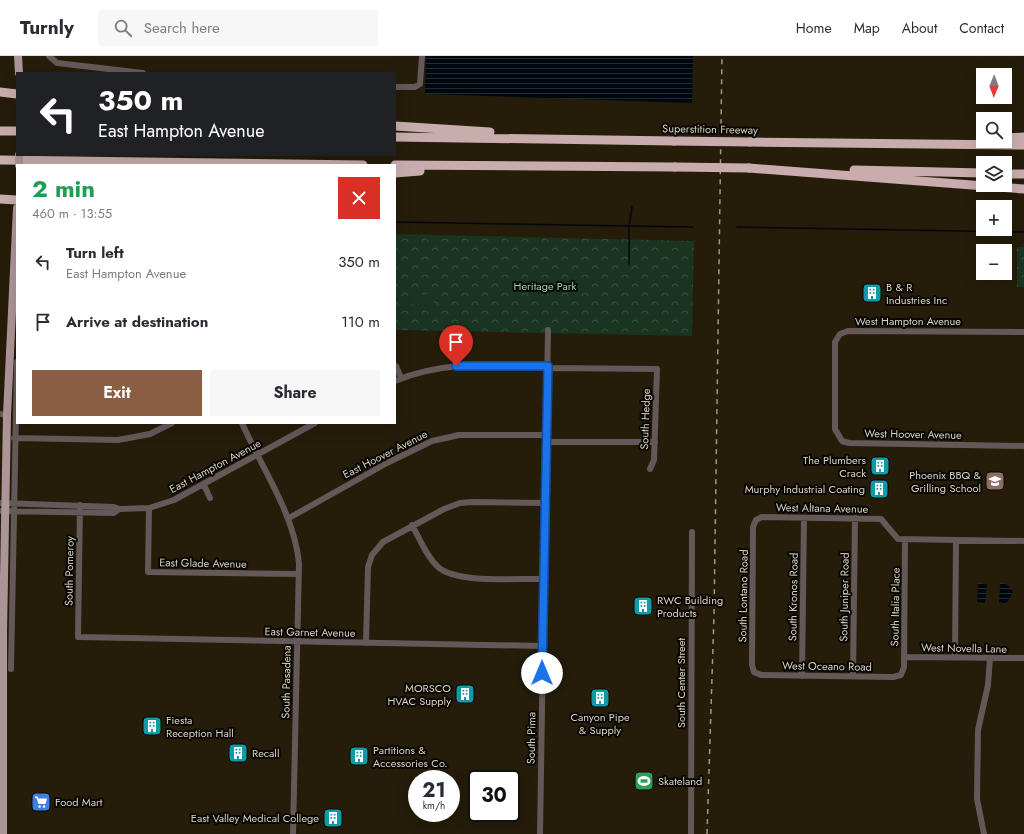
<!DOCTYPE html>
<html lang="en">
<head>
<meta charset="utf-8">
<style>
  body { margin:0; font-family:Jost,sans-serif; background:#f7f7f7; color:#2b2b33; height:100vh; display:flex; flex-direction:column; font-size:15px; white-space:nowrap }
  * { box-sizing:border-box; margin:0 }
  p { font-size:13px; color:#7c7c81 }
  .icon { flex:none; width:22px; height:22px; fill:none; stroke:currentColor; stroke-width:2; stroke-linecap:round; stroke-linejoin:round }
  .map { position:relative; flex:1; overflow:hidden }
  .drawer { position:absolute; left:16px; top:108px; width:380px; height:260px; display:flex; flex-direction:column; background:#fff; border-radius:0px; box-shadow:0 4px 16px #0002 }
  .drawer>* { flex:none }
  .top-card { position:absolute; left:16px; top:16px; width:380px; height:84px; border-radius:0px; box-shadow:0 4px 16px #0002; background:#202124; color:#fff; overflow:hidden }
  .needle { width:26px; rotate:181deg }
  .tools { position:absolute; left:976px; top:12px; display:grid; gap:8px }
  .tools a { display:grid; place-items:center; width:36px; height:36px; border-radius:0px; background:#fff; box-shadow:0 4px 16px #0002; font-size:20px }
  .speed { position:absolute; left:408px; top:714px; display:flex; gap:8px; font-size:20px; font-weight:700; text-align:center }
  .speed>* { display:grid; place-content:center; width:52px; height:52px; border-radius:50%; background:#fff; box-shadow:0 4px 16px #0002; line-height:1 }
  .speed small { font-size:10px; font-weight:400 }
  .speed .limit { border:2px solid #111; border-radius:6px; background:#fff; color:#111 }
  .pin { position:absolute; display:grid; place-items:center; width:34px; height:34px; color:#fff; margin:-41px -17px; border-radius:50% 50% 50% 0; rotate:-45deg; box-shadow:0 0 4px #0007 }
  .pin .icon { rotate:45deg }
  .me { position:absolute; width:44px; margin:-22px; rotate:0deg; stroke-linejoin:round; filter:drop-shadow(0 0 3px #0008) }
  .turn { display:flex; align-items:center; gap:14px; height:84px; padding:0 16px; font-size:18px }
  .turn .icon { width:52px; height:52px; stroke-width:2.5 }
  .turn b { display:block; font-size:28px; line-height:34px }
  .round { display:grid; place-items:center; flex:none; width:42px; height:42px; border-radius:0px; background:#f7f7f7 }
  .overview { display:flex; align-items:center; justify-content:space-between; height:68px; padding:0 16px }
  h1 { font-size:24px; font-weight:700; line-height:30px; color:#1e9e55 }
  .primary-button { display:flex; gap:8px; margin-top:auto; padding:8px 16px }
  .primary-button a { flex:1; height:46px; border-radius:0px; background:#8a5e42; color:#fff; font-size:16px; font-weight:700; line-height:46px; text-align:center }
  .primary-button a+a { background:#f7f7f7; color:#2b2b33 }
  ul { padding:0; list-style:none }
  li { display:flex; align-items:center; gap:12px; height:60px; padding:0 16px }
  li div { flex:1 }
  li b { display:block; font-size:15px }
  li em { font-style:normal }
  header { display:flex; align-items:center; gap:24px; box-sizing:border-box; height:56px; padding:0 20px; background:#fff; border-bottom:1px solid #e1e1e2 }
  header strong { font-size:19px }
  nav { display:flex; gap:22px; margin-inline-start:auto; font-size:14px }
  .search { width:280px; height:36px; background:#f7f7f7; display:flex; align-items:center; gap:10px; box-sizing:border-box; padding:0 14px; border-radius:0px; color:#7c7c81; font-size:15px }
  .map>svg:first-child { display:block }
</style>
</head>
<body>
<header>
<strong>Turnly</strong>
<div class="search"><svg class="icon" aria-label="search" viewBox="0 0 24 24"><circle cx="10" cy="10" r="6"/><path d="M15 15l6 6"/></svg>Search here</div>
<nav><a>Home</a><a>Map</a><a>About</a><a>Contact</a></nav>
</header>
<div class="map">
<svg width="1024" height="778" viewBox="0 0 1024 778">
  <defs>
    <pattern id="park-crowns" width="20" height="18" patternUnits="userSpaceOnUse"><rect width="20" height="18" fill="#1a3422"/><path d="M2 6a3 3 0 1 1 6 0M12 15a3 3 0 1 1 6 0" fill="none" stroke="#3b5041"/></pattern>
    <pattern id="water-rules" width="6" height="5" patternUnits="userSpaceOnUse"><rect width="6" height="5" fill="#00080f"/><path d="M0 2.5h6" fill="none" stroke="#242b30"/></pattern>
  </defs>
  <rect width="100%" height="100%" fill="#251c0a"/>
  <path fill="url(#park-crowns)" d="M395 178 694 185 692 280 395 274Z
    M1017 191H1024V231H1017Z"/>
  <path fill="#1a3422" d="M410 238H434V249L409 248Z"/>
  <path fill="url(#water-rules)" d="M426 0H693L692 47 425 38Z
    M978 527 987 528 985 547 977 546Z
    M1000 527C1007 527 1010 530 1013 537L1006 548 999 546Z"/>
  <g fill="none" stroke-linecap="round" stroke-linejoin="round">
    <path stroke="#00080f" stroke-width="1.5" d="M395 166 693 171
      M737 171 1024 176
      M629 208V170L632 151"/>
    <path stroke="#645959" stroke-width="6" d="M49 0 57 7 143 17
      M395 31H415L420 28 422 0
      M1024 276 848 275 840 278 835 286V373L842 385 849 387 1024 390
      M396 310 401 322
      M548 312 657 313 654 404 650 413
      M395 325C443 304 496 309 548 310
      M0 358 7 359
      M242 367C262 413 294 457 299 507L293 778
      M14 382 118 384 150 378 172 367
      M546 386H655
      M204 429 210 442
      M0 447 114 451 119 453
      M80 449 78 581 542 590
      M149 452 148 516 298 518
      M0 455 114 457 119 453 149 452 174 444 315 367
      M289 462 387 407 432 385 459 379H546
      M412 469C420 483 426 500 438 511 457 528 517 522 544 523
      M905 483 904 611 901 619 893 621 761 619 754 616 752 609 753 471 756 464 762 461 881 463 898 483 1024 485
      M366 587 368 511 372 499 383 486 444 453 460 447 472 446 545 447
      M904 601 1024 602
      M955 602 956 484
      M11 613 17 306
      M802 620 804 462
      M853 621 855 462
      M540 778 548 274
      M691 778 692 476
      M984 778 977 743 978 674 988 629 990 602"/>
    <path stroke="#ac9596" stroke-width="8" d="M18 0 19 17
      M3 778V577L7 359 17 152"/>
    <path stroke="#c9adae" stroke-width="9" d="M0 36 17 38
      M395 70 490 76
      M0 75H17
      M395 81 674 85
      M1005 82 1024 81
      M750 86 1024 89
      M0 104 363 109
      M395 109 675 111
      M749 112 1024 133
      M854 114 983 117
      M395 117 420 115
      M1005 118H1024
      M0 143 17 144"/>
    <path stroke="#9f998b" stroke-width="1.5" stroke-dasharray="5 5" stroke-linecap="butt" d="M707 778 714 559 722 0"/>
    <path stroke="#ac9596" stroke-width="8" d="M19 109V99"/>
    <path stroke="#c9adae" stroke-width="9" d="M674 85 750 86
      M675 111 749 112"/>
  </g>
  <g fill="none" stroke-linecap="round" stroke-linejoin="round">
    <defs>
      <path id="route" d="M456 310H548L542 617"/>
    </defs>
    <use href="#route" stroke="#114b97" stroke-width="10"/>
    <use href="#route" stroke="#1a73e8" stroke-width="7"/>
  </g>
  <defs>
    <symbol id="building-square" viewBox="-11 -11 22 22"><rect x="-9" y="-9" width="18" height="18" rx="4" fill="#0f9aa8" stroke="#0a0702"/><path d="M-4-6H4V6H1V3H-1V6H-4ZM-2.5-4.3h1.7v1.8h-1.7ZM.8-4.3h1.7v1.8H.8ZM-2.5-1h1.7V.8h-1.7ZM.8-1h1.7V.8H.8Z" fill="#fff"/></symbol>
    <symbol id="school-square" viewBox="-11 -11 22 22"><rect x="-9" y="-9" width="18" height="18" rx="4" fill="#8d6e63" stroke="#0a0702"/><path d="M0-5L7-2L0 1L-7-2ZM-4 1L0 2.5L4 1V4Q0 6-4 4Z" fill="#fff"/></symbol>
    <symbol id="stadium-square" viewBox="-11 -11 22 22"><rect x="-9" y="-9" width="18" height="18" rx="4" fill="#2e9e5b" stroke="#0a0702"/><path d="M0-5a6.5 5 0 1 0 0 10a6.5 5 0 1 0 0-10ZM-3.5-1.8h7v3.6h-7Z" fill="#fff"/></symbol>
    <symbol id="supermarket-square" viewBox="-11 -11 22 22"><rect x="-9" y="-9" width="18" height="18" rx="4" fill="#3f7fe0" stroke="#0a0702"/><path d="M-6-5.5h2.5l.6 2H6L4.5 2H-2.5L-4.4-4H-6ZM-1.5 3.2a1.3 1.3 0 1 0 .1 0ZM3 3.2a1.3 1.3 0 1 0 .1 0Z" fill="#fff"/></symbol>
  </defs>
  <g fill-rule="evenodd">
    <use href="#building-square" x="861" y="226" width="22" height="22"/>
    <use href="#building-square" x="869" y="399" width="22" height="22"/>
    <use href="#school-square" x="984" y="414" width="22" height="22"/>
    <use href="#building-square" x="868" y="422" width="22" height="22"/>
    <use href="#building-square" x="632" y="539" width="22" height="22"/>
    <use href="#building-square" x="454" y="627" width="22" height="22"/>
    <use href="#building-square" x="589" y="631" width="22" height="22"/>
    <use href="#building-square" x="141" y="659" width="22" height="22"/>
    <use href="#building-square" x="227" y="686" width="22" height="22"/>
    <use href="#building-square" x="348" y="689" width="22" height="22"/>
    <use href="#stadium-square" x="633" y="714" width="22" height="22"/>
    <use href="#supermarket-square" x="30" y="735" width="22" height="22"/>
    <use href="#building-square" x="322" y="751" width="22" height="22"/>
  </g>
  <g text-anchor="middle" stroke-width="4" stroke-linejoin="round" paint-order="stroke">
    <g font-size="11" fill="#d7d2c6" stroke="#0a0702">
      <text transform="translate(710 73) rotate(1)" y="4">Superstition Freeway</text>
      <text x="908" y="269">West Hampton Avenue</text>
      <text transform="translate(645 363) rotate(-88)" y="4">South Hedge</text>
      <text transform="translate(913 378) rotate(1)" y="4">West Hoover Avenue</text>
      <text transform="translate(385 398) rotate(-27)" y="4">East Hoover Avenue</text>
      <text transform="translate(215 410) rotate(-28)" y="4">East Hampton Avenue</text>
      <text transform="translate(822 452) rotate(1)" y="4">West Altana Avenue</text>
      <text transform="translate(203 507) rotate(1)" y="4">East Glade Avenue</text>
      <text transform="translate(69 515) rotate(-89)" y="4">South Pomeroy</text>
      <text transform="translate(743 540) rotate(-89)" y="4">South Lontano Road</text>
      <text transform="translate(793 541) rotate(-89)" y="4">South Kronos Road</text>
      <text transform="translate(844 541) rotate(-89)" y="4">South Juniper Road</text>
      <text transform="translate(895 551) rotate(-89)" y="4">South Italia Place</text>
      <text transform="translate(310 576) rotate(1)" y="4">East Garnet Avenue</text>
      <text transform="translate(964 592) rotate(1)" y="4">West Novella Lane</text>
      <text transform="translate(827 610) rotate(1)" y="4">West Oceano Road</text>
      <text transform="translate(286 626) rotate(-89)" y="4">South Pasadena</text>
      <text transform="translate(681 627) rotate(-90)" y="4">South Center Street</text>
      <text transform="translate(531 682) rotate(-89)" y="4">South Pima</text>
    </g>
    <g font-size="11" fill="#92d9a7" stroke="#0a0702">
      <text x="545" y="234">Heritage Park</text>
    </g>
    <g font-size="11" fill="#d7d2c6" stroke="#0a0702" text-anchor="start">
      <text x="886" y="235">B &amp; R<tspan x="886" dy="13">Industries Inc</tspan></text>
      <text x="866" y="408" text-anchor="end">The Plumbers<tspan x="866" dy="13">Crack</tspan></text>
      <text x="981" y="423" text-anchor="end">Phoenix BBQ &amp;<tspan x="981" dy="13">Grilling School</tspan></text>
      <text x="865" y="437" text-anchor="end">Murphy Industrial Coating</text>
      <text x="657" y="548">RWC Building<tspan x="657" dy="13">Products</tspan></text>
      <text x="451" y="636" text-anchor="end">MORSCO<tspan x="451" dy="13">HVAC Supply</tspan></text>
      <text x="600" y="665" text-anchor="middle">Canyon Pipe<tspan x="600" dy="13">&amp; Supply</tspan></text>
      <text x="166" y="668">Fiesta<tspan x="166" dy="13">Reception Hall</tspan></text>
      <text x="373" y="698">Partitions &amp;<tspan x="373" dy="13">Accessories Co.</tspan></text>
      <text x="252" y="701">Recall</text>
      <text x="658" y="729">Skateland</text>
      <text x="55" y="750">Food Mart</text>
      <text x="319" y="766" text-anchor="end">East Valley Medical College</text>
    </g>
  </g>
</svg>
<div class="tools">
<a><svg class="needle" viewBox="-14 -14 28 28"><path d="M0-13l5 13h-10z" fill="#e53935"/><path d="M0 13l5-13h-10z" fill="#7c7c81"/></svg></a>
<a><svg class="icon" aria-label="search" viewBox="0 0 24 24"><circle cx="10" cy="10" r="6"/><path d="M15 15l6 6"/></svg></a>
<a><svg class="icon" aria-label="layers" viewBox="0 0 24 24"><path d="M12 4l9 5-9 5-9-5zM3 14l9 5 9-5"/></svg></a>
<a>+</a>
<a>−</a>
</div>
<div class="speed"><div>21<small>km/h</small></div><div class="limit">30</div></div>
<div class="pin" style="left:456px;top:310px;background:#d93025"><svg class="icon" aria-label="arrive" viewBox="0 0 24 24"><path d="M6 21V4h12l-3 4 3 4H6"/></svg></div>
<svg class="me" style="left:542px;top:617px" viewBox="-20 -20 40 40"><circle r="19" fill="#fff"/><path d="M0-13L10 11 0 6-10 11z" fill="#1a73e8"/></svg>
<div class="top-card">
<div class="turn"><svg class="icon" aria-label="left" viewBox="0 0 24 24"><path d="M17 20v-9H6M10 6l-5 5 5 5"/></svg><div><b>350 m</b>East Hampton Avenue</div></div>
</div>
<section class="drawer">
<div class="overview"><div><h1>2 min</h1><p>460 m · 13:55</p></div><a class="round" style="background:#d93025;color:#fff"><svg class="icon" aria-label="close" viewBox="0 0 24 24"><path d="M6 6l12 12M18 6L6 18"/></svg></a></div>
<ul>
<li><svg class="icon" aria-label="left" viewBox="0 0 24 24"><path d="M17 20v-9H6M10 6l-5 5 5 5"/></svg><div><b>Turn left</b><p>East Hampton Avenue</p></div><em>350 m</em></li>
<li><svg class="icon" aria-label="arrive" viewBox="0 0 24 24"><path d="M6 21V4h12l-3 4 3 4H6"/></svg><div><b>Arrive at destination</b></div><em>110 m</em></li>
</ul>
<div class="primary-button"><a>Exit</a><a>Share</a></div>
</section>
</div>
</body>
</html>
